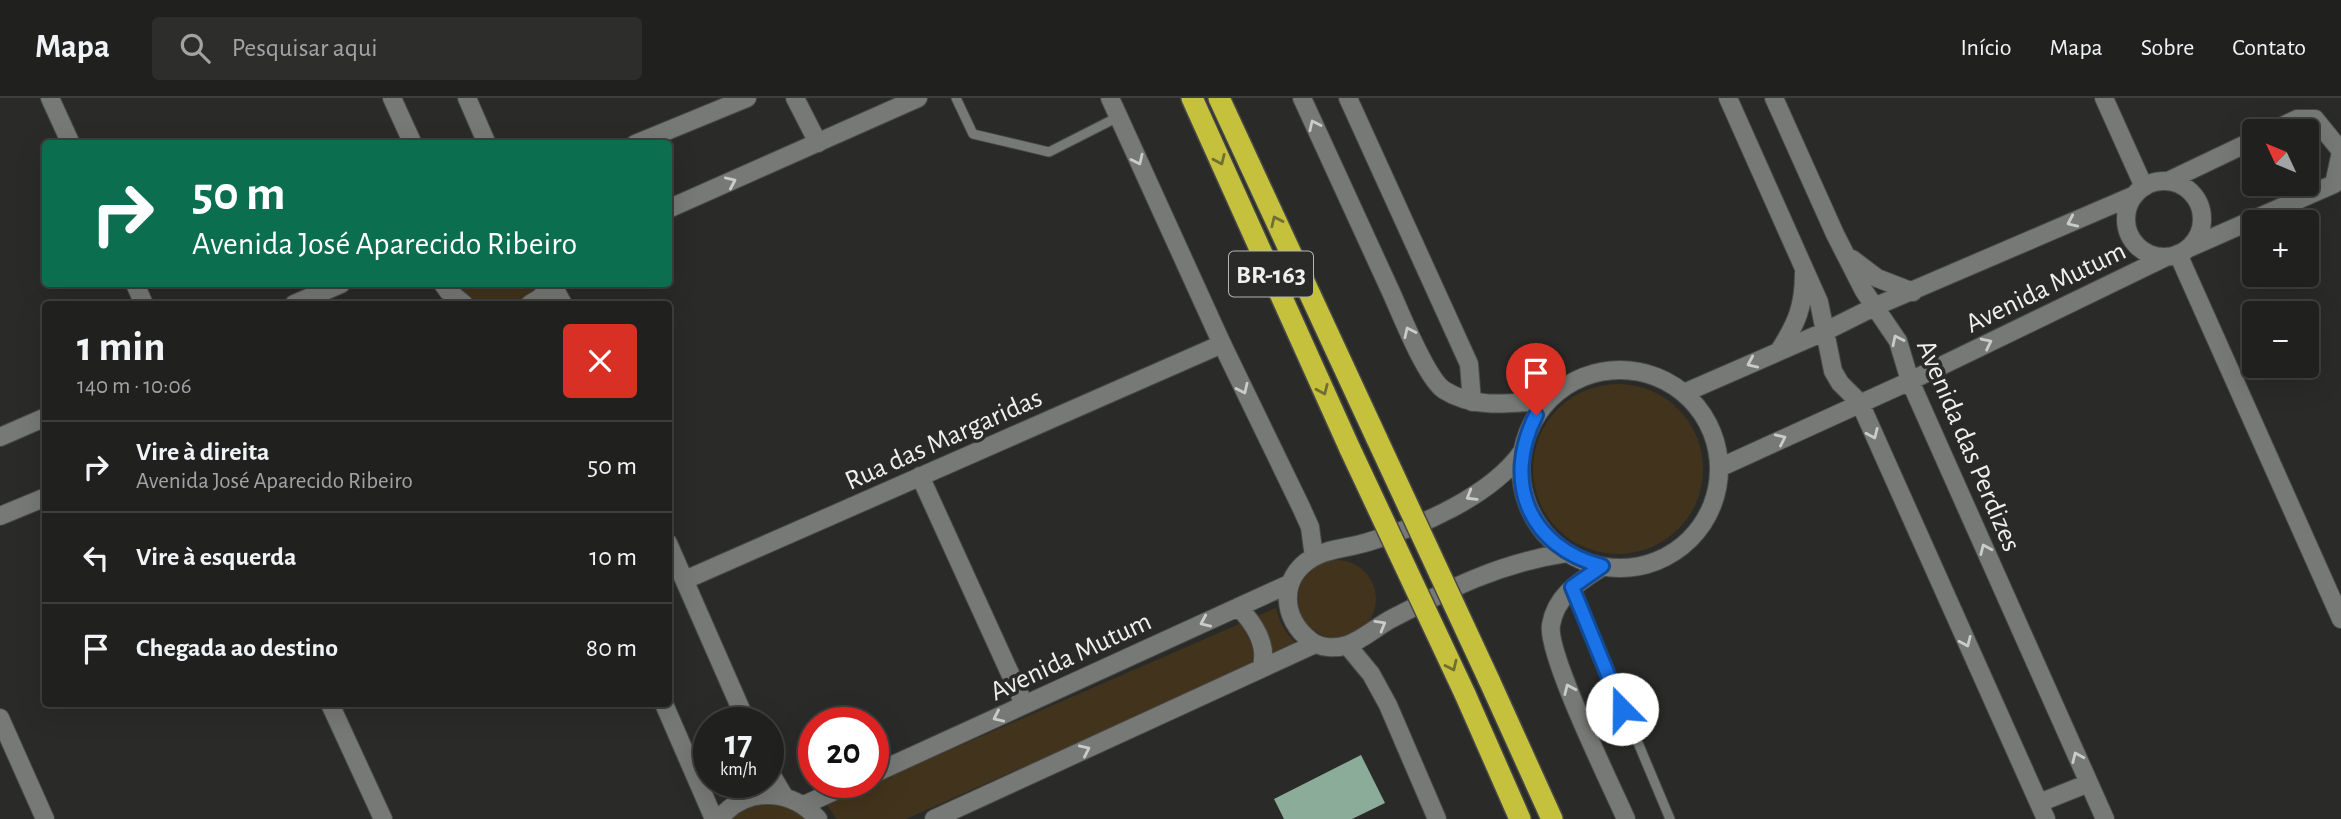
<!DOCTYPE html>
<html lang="pt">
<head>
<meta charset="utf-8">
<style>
  body { margin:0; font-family:"Alegreya Sans",sans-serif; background:#2d2d2c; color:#f1f3f6; height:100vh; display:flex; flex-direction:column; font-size:26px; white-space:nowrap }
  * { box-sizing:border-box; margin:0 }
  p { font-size:23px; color:#a2a3a4 }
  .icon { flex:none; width:38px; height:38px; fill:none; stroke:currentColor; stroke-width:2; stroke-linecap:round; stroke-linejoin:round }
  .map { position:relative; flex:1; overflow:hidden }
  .sheet { position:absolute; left:42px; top:203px; width:630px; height:406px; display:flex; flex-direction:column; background:#20201f; border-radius:7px; box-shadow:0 7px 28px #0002,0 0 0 2px #3d3e3d }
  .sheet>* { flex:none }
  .top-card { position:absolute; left:42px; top:42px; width:630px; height:147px; border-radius:7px; box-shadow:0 7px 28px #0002,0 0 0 2px #3d3e3d; background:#0b6e4f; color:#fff; overflow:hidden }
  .needle { width:46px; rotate:314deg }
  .tools { position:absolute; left:2242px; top:21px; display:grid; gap:14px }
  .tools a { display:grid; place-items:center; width:77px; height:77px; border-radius:7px; background:#20201f; box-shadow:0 7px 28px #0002,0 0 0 2px #3d3e3d; font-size:35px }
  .speed { position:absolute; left:693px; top:609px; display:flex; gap:14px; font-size:35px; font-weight:700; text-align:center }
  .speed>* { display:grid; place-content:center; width:91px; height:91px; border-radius:50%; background:#20201f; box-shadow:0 7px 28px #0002,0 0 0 2px #3d3e3d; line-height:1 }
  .speed small { font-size:18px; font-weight:400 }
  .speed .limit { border:10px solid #d22; background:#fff; color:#111 }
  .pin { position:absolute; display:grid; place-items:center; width:60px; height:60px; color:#fff; margin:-72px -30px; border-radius:50% 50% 50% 0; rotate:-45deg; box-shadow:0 0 7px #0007 }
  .pin .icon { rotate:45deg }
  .me { position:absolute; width:77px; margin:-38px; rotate:338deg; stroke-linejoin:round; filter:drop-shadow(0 0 5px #0008) }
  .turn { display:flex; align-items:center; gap:24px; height:147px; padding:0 35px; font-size:32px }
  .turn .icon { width:91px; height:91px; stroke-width:2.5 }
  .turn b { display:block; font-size:49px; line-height:60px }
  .round { display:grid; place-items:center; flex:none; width:74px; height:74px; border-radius:7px; background:#2d2d2c }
  .overview { display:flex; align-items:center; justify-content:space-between; height:119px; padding:0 35px }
  h1 { font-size:42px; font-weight:600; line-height:52px }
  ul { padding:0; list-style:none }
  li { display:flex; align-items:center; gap:21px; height:91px; padding:0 35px; border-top:2px solid #3d3e3d }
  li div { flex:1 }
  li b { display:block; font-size:26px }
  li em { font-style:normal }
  header { display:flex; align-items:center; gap:42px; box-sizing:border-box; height:98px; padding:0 35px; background:#20201f; border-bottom:2px solid #3d3e3d }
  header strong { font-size:33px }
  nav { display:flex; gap:38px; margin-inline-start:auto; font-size:24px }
  .search { width:490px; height:63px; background:#2d2d2c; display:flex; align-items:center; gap:18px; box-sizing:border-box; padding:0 24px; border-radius:7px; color:#a2a3a4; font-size:26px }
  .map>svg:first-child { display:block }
</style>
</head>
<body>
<header>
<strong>Mapa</strong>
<div class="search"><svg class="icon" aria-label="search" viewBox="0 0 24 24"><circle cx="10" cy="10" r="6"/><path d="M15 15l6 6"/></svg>Pesquisar aqui</div>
<nav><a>Início</a><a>Mapa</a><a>Sobre</a><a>Contato</a></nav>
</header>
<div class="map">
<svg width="2341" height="721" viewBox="0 0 2341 721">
  <rect width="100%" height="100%" fill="#2a2b29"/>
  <path fill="#42341c" d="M454 186H545L522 205 517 206C490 206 472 210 454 186Z
    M1533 371a85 85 0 1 1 170 0a85 85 0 1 1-170 0Z
    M1298 501a39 39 0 1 1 78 0a39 39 0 1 1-78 0Z
    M1276 510C1280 526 1286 536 1298 547L906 721H837L826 706Z
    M766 705C782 707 794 711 806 721H731C742 712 752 708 766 705Z"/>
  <path fill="#8bac99" d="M1361 657 1385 705 1352 721H1284L1274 701Z"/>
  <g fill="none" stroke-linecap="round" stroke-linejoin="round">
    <defs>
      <path id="lane" d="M956 0 973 36 1049 54 1118 19
        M1573 490 1670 721
        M1586 628 1622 611"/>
      <path id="street" d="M50 0 71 46
        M795 0 818 45
        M1348 0 1469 266 1472 304
        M2104 0 2144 89
        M2178 156 2341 521
        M135 186 144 206
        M920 378 1024 606
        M685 482 1222 246
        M330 606 383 721
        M0 620 45 721"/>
      <path id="secondary" d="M392 0 413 46
        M467 0 487 46
        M1110 0 1222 246 1301 409 1310 429 1314 459
        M1302 0C1332 65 1361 130 1391 194 1401 216 1426 280 1444 292 1475 312 1514 305 1548 302
        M1728 0 1819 204 1833 273 1840 285 1860 305 2046 721
        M1774 0 1835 136 1864 193 1898 243 1910 283 2105 721
        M2272 33 2297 21H2315L2341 53
        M635 46 747 0
        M2168 83 2254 42
        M2126 121a38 38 0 1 1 76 0a38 38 0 1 1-76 0Z
        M668 111 918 0
        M2189 150 2334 86 2341 54
        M1852 161 1877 180 1913 194
        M443 186 448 193 464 206
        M552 186 563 206
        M294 206 341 186
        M530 206 540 200 552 186
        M1779 253C1797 225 1804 208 1804 175
        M1521 371a99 99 0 1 1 198 0a99 99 0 1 1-198 0Z
        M1684 295 1826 233 1874 209 2135 97
        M0 339 46 319
        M1522 354C1491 398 1419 429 1368 444 1350 450 1328 450 1312 460 1279 480 1281 521 1311 543 1320 550 1336 551 1347 547 1363 542 1377 528 1393 520 1451 490 1500 465 1566 455
        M1719 370 1910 283 2166 159
        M0 418 46 399
        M668 445 747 625
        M1602 469C1579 484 1556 497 1551 527 1546 555 1611 687 1626 721
        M1238 509C1254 525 1269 548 1261 571
        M1347 547 1371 576 1388 607 1437 721
        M664 606 714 721
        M768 671 784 698
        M873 676 1289 486
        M2039 705 2089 685
        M804 707 854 684
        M719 721C746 688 791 690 818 721
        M934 721 1315 546"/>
      <path id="highway" d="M1192 0 1350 351
        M1219 0 1377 341
        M1489 582 1552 721
        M1465 596 1520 721"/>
    </defs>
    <use href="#lane" stroke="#474947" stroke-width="11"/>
    <use href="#street" stroke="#474947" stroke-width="20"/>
    <use href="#secondary" stroke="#474947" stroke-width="20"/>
    <use href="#highway" stroke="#474947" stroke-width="24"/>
    <use href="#lane" stroke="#777976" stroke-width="9"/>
    <use href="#street" stroke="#777976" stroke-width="18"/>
    <use href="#secondary" stroke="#777976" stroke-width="18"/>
    <use href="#highway" stroke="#c6c13d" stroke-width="21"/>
    <defs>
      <path id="highway-bridge" d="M1377 341 1489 582
        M1350 351 1465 596"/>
    </defs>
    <use href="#highway-bridge" stroke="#474947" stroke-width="24" stroke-linecap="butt"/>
    <use href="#highway-bridge" stroke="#c6c13d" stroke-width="21"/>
  </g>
  <defs><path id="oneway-chevron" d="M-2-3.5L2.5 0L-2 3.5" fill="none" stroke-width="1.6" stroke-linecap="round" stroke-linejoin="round" transform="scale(1.75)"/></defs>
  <g stroke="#caccca">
    <use href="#oneway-chevron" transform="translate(1314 27) rotate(-115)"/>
    <use href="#oneway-chevron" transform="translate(1138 62) rotate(65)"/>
    <use href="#oneway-chevron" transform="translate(731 84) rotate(-24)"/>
    <use href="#oneway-chevron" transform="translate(2072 124) rotate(156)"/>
    <use href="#oneway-chevron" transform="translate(1409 234) rotate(-115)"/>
    <use href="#oneway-chevron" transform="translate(1897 242) rotate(-116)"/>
    <use href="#oneway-chevron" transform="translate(1987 245) rotate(-26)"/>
    <use href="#oneway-chevron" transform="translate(1752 265) rotate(156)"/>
    <use href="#oneway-chevron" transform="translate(1243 291) rotate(65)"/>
    <use href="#oneway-chevron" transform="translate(1873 336) rotate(66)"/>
    <use href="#oneway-chevron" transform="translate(1781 341) rotate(-25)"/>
    <use href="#oneway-chevron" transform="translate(1471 398) rotate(149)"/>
    <use href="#oneway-chevron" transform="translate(1985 451) rotate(-114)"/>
    <use href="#oneway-chevron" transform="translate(1205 524) rotate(156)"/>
    <use href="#oneway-chevron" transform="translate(1381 527) rotate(-30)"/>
    <use href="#oneway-chevron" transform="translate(1966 544) rotate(66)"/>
    <use href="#oneway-chevron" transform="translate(1569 591) rotate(-114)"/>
    <use href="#oneway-chevron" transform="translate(998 619) rotate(155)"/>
    <use href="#oneway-chevron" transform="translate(1085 652) rotate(-25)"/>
    <use href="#oneway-chevron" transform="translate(2077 659) rotate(-114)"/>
  </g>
  <g stroke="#706e32">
    <use href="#oneway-chevron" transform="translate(1220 62) rotate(66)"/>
    <use href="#oneway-chevron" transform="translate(1276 123) rotate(-115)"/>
    <use href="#oneway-chevron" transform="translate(1323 292) rotate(66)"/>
    <use href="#oneway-chevron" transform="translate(1452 568) rotate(65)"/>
  </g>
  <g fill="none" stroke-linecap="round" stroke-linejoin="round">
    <defs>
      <path id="route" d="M1536 317C1502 384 1529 449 1602 468L1572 489 1622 611"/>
    </defs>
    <use href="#route" stroke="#114b97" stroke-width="18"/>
    <use href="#route" stroke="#1a73e8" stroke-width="12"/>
  </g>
  <g text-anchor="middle" stroke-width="7" stroke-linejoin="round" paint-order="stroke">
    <rect fill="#2a2b29" stroke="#b3b4b3" stroke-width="2" x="1229" y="153.5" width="84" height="45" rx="5"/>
    <g font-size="26" font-weight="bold" fill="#eeefee">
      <text x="1271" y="185">BR-163</text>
    </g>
    <g font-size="28" fill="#eeefee" stroke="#2a2b29">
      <text transform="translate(2045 188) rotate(-26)" y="10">Avenida Mutum</text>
      <text transform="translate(943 340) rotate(-24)" y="10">Rua das Margaridas</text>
      <text transform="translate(1970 347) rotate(67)" y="10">Avenida das Perdizes</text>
      <text transform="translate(1070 557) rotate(-25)" y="10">Avenida Mutum</text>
    </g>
  </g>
</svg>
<div class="tools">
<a><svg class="needle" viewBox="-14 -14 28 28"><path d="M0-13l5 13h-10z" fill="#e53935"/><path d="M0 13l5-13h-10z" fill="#a2a3a4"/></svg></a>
<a>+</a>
<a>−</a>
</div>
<div class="speed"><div>17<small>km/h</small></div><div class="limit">20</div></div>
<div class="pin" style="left:1536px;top:317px;background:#d93025"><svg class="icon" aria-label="arrive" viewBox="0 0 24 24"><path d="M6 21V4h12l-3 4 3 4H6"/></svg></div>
<svg class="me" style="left:1622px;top:611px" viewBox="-20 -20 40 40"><circle r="19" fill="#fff"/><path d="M0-13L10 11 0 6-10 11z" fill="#1a73e8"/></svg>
<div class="top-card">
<div class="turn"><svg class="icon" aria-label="right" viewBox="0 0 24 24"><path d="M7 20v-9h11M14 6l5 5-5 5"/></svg><div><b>50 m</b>Avenida José Aparecido Ribeiro</div></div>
</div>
<section class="sheet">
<div class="overview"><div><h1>1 min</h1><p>140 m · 10:06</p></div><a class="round" style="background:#d93025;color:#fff"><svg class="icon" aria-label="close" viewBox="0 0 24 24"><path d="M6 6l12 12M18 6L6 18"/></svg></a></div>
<ul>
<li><svg class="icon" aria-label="right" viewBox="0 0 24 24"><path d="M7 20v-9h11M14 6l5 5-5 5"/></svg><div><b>Vire à direita</b><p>Avenida José Aparecido Ribeiro</p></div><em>50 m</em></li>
<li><svg class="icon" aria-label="left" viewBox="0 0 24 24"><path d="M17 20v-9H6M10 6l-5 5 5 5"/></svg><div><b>Vire à esquerda</b></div><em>10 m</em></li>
<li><svg class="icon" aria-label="arrive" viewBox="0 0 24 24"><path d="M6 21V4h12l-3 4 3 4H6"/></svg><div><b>Chegada ao destino</b></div><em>80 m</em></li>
</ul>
</section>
</div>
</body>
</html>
